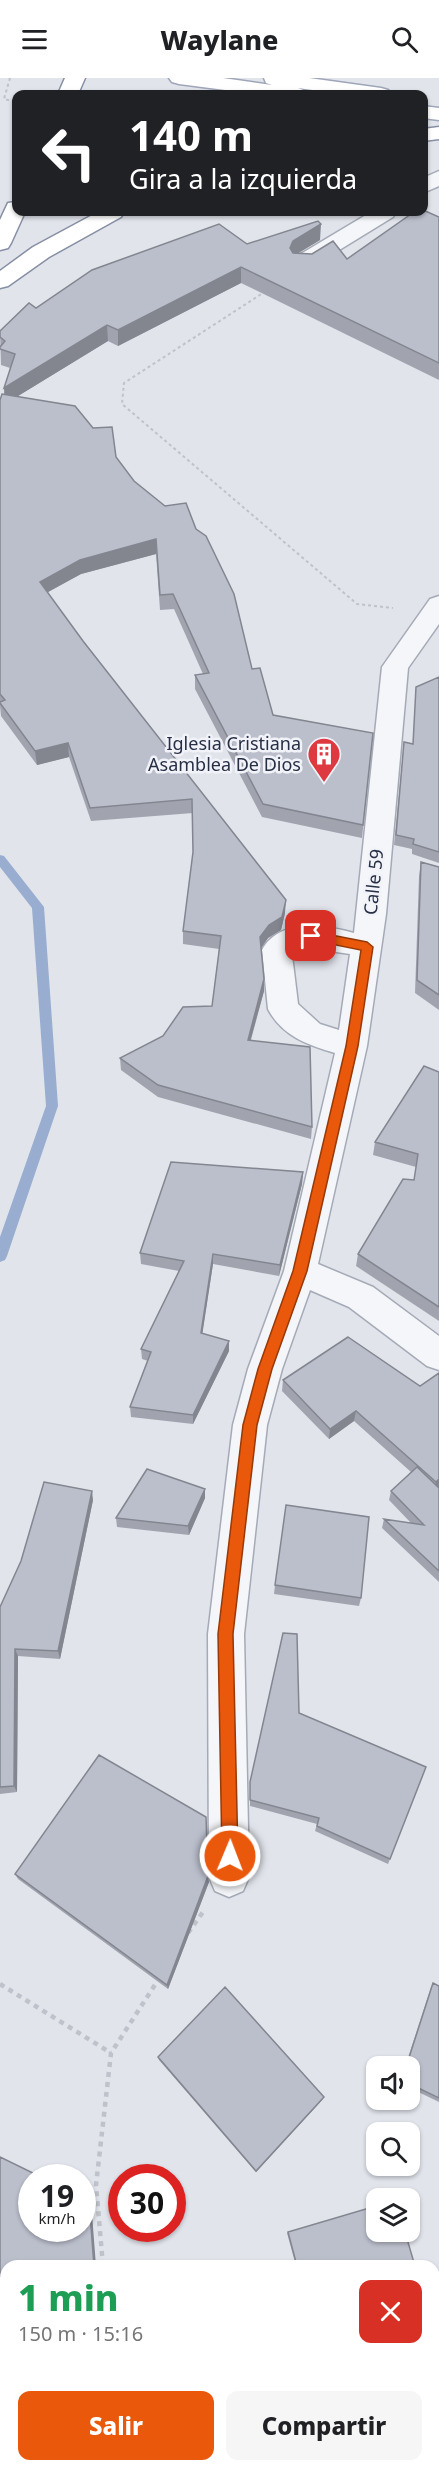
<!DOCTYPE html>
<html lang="es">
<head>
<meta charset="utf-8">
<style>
  body { margin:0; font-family:"Noto Sans",sans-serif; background:#f6f6f6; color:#202124; height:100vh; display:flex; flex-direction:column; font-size:22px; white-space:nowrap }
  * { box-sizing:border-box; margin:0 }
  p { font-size:20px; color:#757577 }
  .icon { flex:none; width:33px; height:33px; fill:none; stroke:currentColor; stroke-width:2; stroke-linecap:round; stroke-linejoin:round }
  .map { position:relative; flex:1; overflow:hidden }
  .details { position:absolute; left:0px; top:2182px; width:440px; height:212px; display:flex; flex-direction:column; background:#fff; border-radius:18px 18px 0 0; box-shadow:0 2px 4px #0004 }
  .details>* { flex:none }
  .guide { position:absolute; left:12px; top:12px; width:416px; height:126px; border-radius:12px; box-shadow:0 2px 4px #0004; background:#202124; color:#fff; overflow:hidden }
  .tools { position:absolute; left:366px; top:1978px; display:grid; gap:12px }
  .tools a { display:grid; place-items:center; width:54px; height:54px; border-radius:12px; background:#fff; box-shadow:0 2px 4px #0004; font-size:30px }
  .speed { position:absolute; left:18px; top:2086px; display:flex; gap:12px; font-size:30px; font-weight:700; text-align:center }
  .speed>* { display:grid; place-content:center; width:78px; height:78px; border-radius:50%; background:#fff; box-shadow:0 2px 4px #0004; line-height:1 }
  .speed small { font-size:15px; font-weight:400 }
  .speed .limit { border:9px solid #d22; background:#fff; color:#111 }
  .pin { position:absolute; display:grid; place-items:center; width:51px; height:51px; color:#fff; margin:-26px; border-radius:12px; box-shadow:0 3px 9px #0006 }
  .me { position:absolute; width:66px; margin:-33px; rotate:1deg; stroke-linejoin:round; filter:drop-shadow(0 0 4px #0008) }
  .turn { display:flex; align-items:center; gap:21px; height:126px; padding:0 18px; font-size:27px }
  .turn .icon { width:78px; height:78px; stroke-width:2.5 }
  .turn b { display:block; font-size:42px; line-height:51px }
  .round { display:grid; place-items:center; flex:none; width:63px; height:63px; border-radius:12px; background:#f6f6f6 }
  .head { display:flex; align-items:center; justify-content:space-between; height:102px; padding:0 18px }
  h1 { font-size:36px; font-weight:800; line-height:45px; color:#1e9e55 }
  .cta { display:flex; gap:12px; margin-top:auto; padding:12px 18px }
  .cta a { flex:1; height:69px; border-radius:12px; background:#ea580c; color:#fff; font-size:24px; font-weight:800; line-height:69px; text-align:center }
  .cta a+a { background:#f6f6f6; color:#202124 }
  header { display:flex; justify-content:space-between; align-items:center; height:78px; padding:0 18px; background:#fff; font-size:27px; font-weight:800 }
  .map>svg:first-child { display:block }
</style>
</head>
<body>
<header><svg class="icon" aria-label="menu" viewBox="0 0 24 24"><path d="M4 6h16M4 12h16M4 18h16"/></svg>Waylane<svg class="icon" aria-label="search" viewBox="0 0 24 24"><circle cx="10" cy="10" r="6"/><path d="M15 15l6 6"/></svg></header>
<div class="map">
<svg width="439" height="2393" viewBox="0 0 439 2393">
  <rect width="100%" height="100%" fill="#e1e4eb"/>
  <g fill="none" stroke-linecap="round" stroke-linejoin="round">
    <path fill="#98adcf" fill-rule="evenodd" d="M0 777 4 778 44 829 58 1028 7 1178 5 1182 0 1184V1159L46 1028 32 830 0 789Z"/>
    <defs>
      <path id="minor" d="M439 93V108L423 115V100Z
        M371 134H396L393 139 310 190H294L291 185 294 180Z
        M439 518V546L408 590 386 836 367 968 318 1186 373 1209 439 1258V1292L427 1288 349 1229 310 1212 282 1291 267 1347 244 1556 249 1799 243 1813 229 1819 215 1813 209 1799 208 1556 233 1347 248 1291 284 1193 335 975C308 967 282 958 268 931L262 872C279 840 325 847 354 855L382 589 430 521ZM309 870 350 876 339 952 320 946 298 926 292 877Z"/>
      <path id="major" d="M169 0H223L272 7 266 5 264 0H309L381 10 388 12 391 16H341L298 10 303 12 306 16H256L179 6 172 4Z
        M423 28 439 30V42L423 40Z"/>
      <path id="highway" d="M65 0H85L78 16H58Z
        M439 49V61L423 63V51Z
        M16 124V134H25L11 165 8 170 0 172V142L8 125Z
        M98 134H124L121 139 49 179 8 208 0 210V193L33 169Z"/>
    </defs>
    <use href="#minor" stroke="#a5aab6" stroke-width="3"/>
    <use href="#major" stroke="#9fa6b9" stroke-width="3"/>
    <use href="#highway" stroke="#878fa4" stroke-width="3"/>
    <path stroke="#bfc2ca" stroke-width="2" stroke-dasharray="3 3" stroke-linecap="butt" d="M10 0 4 21 16 24
      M266 213 124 305 122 326 357 526 393 530"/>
    <path stroke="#bfc2ca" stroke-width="4.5" stroke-dasharray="5 5" stroke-linecap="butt" d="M188 1855 203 1834
      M0 1906 111 1975
      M103 2188 96 2107 111 1975 160 1899
      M92 2388 93 2393"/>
    <use href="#minor" fill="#f4f6f9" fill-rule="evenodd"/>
    <use href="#major" fill="#fff" fill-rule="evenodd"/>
    <use href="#highway" fill="#fff" fill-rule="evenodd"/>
  </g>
  <path fill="#a1a4af" d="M439 139V302L241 205 118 268 108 263 18 318 116 379 252 591 273 637 373 655 362 760 262 739 195 611V597L203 596 174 531 160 532 156 476 81 496 47 514 285 835 281 852 268 860 261 870 264 901V913L251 962 312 1049 311 1061 158 1019 121 992 120 980 163 958 212 928 219 871 183 866V853L193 774V735L91 743 69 679 37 687 1 638 0 628V322L4 316 10 290 1 287 0 253 36 230 247 166 320 162 298 175 347 181Z
    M439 599V785L412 776V771L394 767 404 664 413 666 416 609Z
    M421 784 439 789V932L415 915 419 798Z
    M439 994V1243L356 1188 358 1176 414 1102 416 1089 373 1077 375 1064Z
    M303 1094 302 1106 279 1198 213 1186 202 1256 229 1273 193 1346 131 1339 130 1329 148 1283 142 1281 141 1271 179 1193 141 1186 140 1175Z
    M283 1302 420 1308 439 1410V1504L382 1450 384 1441 411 1445 389 1422 391 1413 411 1394 354 1343 329 1361 282 1313Z
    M205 1411V1420L189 1457 117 1449 116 1440Z
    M93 1422 60 1581 18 1578 17 1714 0 1716V1529Z
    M275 1507 361 1520 359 1528 274 1516Z
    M299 1635 426 1689 388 1786 315 1753 317 1746 250 1728V1704Z
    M15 1796 209 1804 168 1911 18 1801Z
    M433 1905 439 1908V2024L410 2010V1989H405L431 1909Z
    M158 1979 322 2022 256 2094 159 1982Z
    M288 2154 415 2188H296L287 2155Z
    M106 2388H188L189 2393 99 2392 101 2389Z"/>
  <path fill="#83868f" d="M321 146 320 162 292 179 290 170 293 163Z
    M241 189V205L118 268V252Z
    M107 247 108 263 5 326 4 310Z
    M156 461V476L81 496 41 518 40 504 80 482Z
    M68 665 69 679 37 687 35 673Z
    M286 822 285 835 281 852 268 860 260 872V859Z
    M264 901V913L247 974 248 962Z
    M303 1094 302 1106 279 1198 280 1187Z
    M213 1176V1186L201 1265V1255Z
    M229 1263V1273L193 1346V1337Z
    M356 1333 354 1343 329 1361 330 1351Z
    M439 1401V1409L433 1414 436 1404Z
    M205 1411V1420L189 1457 188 1448Z
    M92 1413 93 1422 60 1581 58 1573Z
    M15 1571 18 1578 17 1714 14 1708Z
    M208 1798 209 1804 168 1911 167 1907Z
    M324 2019 322 2022 256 2094V2093Z
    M89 2122 91 2123 96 2188H94Z"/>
  <path fill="#bbbfcc" stroke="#83868f" stroke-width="1.5" d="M423 132 439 139V285L241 189 118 252 107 247 4 310 15 276 0 271V269L5 263 0 259V253L29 225 36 230 92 192 219 146 247 166 318 143 321 146 293 163 290 170 293 175 312 176 333 163 347 181 414 134H423Z
    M2 316 75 328 93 350 112 349 116 379 134 403 165 428 186 425 196 451 206 458 234 516 252 591 260 590 273 637 373 655 363 747 263 726 195 597 209 595 173 516 160 517 156 461 80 482 40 504 83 563 286 822 282 839 269 847 260 859 264 901 248 962 310 969 312 1049 158 1007 120 980 163 958 183 929 212 928 221 858 183 853 193 774 192 721 90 730 68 665 35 673 0 625V624L5 622 0 616V322Z
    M439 599V774L413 766 414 761 396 757 404 664 413 666 416 609Z
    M421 784 439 789V917L417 902Z
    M424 988 439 994V1229L358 1176 403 1101 414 1102 418 1076 375 1064Z
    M171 1084 303 1094 280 1187 213 1176 201 1255 229 1263 193 1337 130 1329 151 1274 141 1271 184 1183 140 1175Z
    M348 1259 420 1308 439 1295V1401L436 1404 356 1333 330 1351 283 1302Z
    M417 1389 439 1410V1493L384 1441 424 1447 391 1413Z
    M147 1391 205 1411 188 1448 116 1440Z
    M44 1404 92 1413 58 1573 15 1571 14 1708 0 1709V1529L21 1483Z
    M286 1427 369 1439 361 1520 275 1507Z
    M283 1555 297 1556 299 1635 426 1689 390 1781 317 1748 319 1740 250 1722V1704Z
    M99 1677 206 1739 208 1798 167 1907 15 1796Z
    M433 1905 439 1908V2020L410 2006V1989H406Z
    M225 1909 324 2019 256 2093 158 1979Z
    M0 2079 43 2100H32V2151H82V2119L89 2122 94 2188H6V2312L0 2311Z
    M376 2128V2154H405L415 2188H297L288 2154Z
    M106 2388H187L188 2393H99V2392L106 2391Z"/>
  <path fill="#ea580c" stroke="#983908" stroke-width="1.5" d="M311 853 367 864 373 869 358 968 307 1193 272 1291 257 1347 233 1556 238 1778 235 1784 230 1786 224 1784 222 1778 218 1556 243 1347 258 1291 293 1193 346 968 361 872 306 861V854Z"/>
  <defs>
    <symbol id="building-pin" viewBox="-11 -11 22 30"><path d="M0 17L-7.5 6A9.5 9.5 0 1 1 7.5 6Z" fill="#de3840" stroke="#f1f3f8"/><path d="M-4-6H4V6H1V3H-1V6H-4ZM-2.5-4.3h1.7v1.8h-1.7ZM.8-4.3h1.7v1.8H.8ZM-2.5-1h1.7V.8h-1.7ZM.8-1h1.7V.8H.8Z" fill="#fff"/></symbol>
  </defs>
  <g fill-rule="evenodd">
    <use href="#building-pin" x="305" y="657" width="38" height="52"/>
  </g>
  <g text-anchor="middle" stroke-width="5" stroke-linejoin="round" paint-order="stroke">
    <g font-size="18" fill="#272f45" stroke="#f1f3f8" text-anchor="end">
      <text x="301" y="672">Iglesia Cristiana<tspan x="301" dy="21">Asamblea De Dios</tspan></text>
    </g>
    <g font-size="18" fill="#272f45" stroke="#f1f3f8">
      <text transform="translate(374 804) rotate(-84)" y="6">Calle 59</text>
    </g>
  </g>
</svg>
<div class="tools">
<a><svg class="icon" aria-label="sound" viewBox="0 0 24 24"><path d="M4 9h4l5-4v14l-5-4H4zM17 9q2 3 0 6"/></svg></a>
<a><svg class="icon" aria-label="search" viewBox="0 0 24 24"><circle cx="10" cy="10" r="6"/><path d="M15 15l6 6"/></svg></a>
<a><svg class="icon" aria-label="layers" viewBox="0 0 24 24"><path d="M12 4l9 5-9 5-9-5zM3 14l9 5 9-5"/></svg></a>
</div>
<div class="speed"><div>19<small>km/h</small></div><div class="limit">30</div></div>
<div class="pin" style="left:311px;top:858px;background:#d93025"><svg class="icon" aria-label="arrive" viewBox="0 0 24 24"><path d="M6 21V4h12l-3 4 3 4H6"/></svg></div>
<svg class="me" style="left:230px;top:1778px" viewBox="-20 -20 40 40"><circle r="17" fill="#ea580c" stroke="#fff" stroke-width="3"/><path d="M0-11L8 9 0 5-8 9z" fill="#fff"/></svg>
<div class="guide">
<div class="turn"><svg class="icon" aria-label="left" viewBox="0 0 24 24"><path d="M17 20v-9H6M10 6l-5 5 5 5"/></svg><div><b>140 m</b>Gira a la izquierda</div></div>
</div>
<section class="details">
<div class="head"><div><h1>1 min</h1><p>150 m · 15:16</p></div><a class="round" style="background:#d93025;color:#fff"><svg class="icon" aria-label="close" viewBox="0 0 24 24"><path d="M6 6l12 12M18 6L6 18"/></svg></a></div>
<div class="cta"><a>Salir</a><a>Compartir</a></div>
</section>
</div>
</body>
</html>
